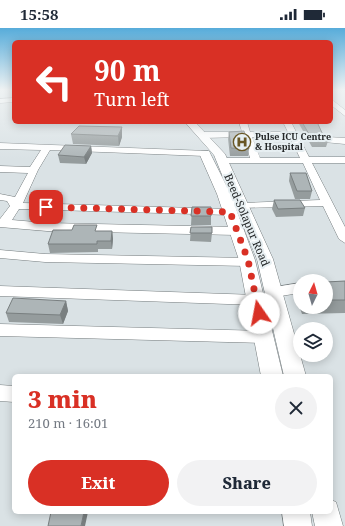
<!DOCTYPE html>
<html lang="en">
<head>
<meta charset="utf-8">
<style>
  body { margin:0; font-family:"Noto Serif",serif; background:#f2f2f3; color:#1f2937; height:100vh; display:flex; flex-direction:column; font-size:15px; white-space:nowrap }
  * { box-sizing:border-box; margin:0 }
  p { font-size:13px; color:#747a83 }
  .icon { flex:none; width:22px; height:22px; fill:none; stroke:currentColor; stroke-width:2; stroke-linecap:round; stroke-linejoin:round }
  .map { position:relative; flex:1; overflow:hidden }
  .panel { position:absolute; left:12px; top:346px; width:321px; height:140px; display:flex; flex-direction:column; background:#fff; border-radius:6px; box-shadow:0 2px 10px #0003 }
  .panel>* { flex:none }
  .guide { position:absolute; left:12px; top:12px; width:321px; height:84px; border-radius:6px; box-shadow:0 2px 10px #0003; background:#d93025; color:#fff; overflow:hidden }
  .needle { width:26px; rotate:5deg }
  .controls { position:absolute; left:293px; top:246px; display:grid; gap:8px }
  .controls a { display:grid; place-items:center; width:40px; height:40px; border-radius:50%; background:#fff; box-shadow:0 2px 10px #0003; font-size:20px }
  .pin { position:absolute; display:grid; place-items:center; width:34px; height:34px; color:#fff; margin:-17px; border-radius:8px; box-shadow:0 2px 6px #0006 }
  .me { position:absolute; width:44px; margin:-22px; rotate:348deg; stroke-linejoin:round; filter:drop-shadow(0 0 3px #0008) }
  .turn { display:flex; align-items:center; gap:14px; height:84px; padding:0 16px; font-size:18px }
  .turn .icon { width:52px; height:52px; stroke-width:2.5 }
  .turn b { display:block; font-size:28px; line-height:34px }
  .round { display:grid; place-items:center; flex:none; width:42px; height:42px; border-radius:21px; background:#f2f2f3 }
  .overview { display:flex; align-items:center; justify-content:space-between; height:68px; padding:0 16px }
  h1 { font-size:24px; font-weight:800; line-height:30px; color:#d93025 }
  .cta { display:flex; gap:8px; margin-top:auto; padding:8px 16px }
  .cta a { flex:1; height:46px; border-radius:24px; background:#d93025; color:#fff; font-size:16px; font-weight:800; line-height:46px; text-align:center }
  .cta a+a { background:#f2f2f3; color:#1f2937 }
  .status { display:flex; justify-content:space-between; align-items:center; height:28px; padding:0 20px; background:#fff; direction:ltr }
  .status svg { height:11px; fill:currentColor }
  .map>svg:first-child { display:block }
</style>
</head>
<body>
<div class="status"><b>15:58</b><svg viewBox="0 0 49 12"><path d="M0 12V9h3v3zM5 12V6h3v6zM10 12V3h3v9zM15 12V0h3v12zM26 1h20v11H26zM47 4h2v5h-2z"/></svg></div>
<div class="map">
<svg width="345" height="498" viewBox="0 0 345 498">
  <rect width="100%" height="100%" fill="#dae2e5"/>
  <g fill="none" stroke-linecap="round" stroke-linejoin="round">
    <defs>
      <path id="minor" d="M14 70V74L0 75V71Z
        M331 71 345 82V88L331 77Z
        M239 94H247L250 104H288L283 94H291L309 129H345V135H312L345 199V215L339 211 323 178 239 180 237 178 239 176 243 175 320 172 303 135H219V131L222 130H250L244 109 202 110 198 107 202 104H242ZM252 109H290L300 130H260Z
        M327 109 345 110V116L324 114 323 112Z
        M0 115 208 123 210 125 205 128 50 122 38 142 23 175 230 181 236 184 230 187 19 181 12 192 47 195 237 199 243 203 237 207 47 203 0 199V191L10 178 7 173 0 172V166L15 169 28 145 0 144V138L30 139 41 122 0 121Z
        M0 222 45 226 248 230 253 231 255 234 253 237 248 238 45 234 0 230Z
        M300 255V265L274 269 269 268 267 264 269 260Z
        M0 258 256 267 261 268 263 272 261 276 256 277 0 268Z
        M0 296 264 303 270 305 272 309 270 313 264 315 0 308Z
        M0 357 14 358V374L0 373Z"/>
      <path id="major" d="M185 94H195L225 126 273 231 306 348H284L257 231 235 178 255 232 283 348H261L239 232 217 166 199 125 201 123H209L227 159 214 127Z
        M331 472 336 474 343 498H315L312 484H331Z
        M282 484H310L312 498H284Z"/>
    </defs>
    <use href="#minor" stroke="#757c7e" stroke-width="1"/>
    <use href="#major" stroke="#757c7e" stroke-width="1"/>
    <use href="#minor" fill="#fff" fill-rule="evenodd"/>
    <use href="#major" fill="#fff" fill-rule="evenodd"/>
  </g>
  <path fill="#959c9d" d="M248 94H283L282 96H249Z
    M298 94H317L324 109 328 113 326 119H312Z
    M79 98 122 109 119 118 73 116 71 106Z
    M229 104 249 121 248 128H230L228 111Z
    M91 118 92 125 86 136 60 135 58 127Z
    M290 145 312 163 310 171H295L289 153Z
    M274 172 305 180 303 188 276 189 272 181Z
    M192 179 211 188V197H191Z
    M191 199 212 205 211 214 190 213Z
    M98 203H112L113 211 112 221H98V224L50 225 48 216Z
    M345 253V285L302 286 296 269 299 256H300V279H326V254Z
    M66 273 68 283 63 296 9 294 6 285Z"/>
  <path fill="#797f80" d="M122 99V109L119 118 118 108Z
    M91 118 92 125 86 136 84 129Z
    M112 203 113 211 112 221 111 213Z
    M66 273 68 283 63 296 60 287Z
    M84 484H88L85 498H81Z"/>
  <path fill="#adb5b7" stroke="#797f80" d="M302 94H317L324 109 328 113H313Z
    M79 98 122 99 118 108 71 106Z
    M244 103 249 121 231 120 229 104Z
    M65 117 91 118 84 129 58 127Z
    M290 145H306L312 163H297Z
    M274 172H300L305 180 278 181Z
    M192 179H211V188H191Z
    M74 197H97L95 203H112L111 213H97V216H48L53 202H72Z
    M191 199H212V205H190Z
    M345 253V272H326V254Z
    M13 270 66 273 60 287 6 285Z
    M51 484H84L81 498H48Z"/>
  <linearGradient id="sky" x2="0" y2="1"><stop stop-color="#57acda"/><stop offset="0.47" stop-color="#eef2f3"/><stop offset="1" stop-color="#eef2f3" stop-opacity="0"/></linearGradient>
  <rect width="345" height="131" fill="url(#sky)"/>
  <g fill="none" stroke-linecap="round" stroke-linejoin="round">
    <path stroke="#d93025" stroke-width="7" stroke-dasharray="0 12.6" d="M46 179 230 184 248 232 259 285"/>
  </g>
  <defs>
    <symbol id="hospital-ring" viewBox="-11 -11 22 22"><circle r="9.5" fill="#e7eff2" stroke="#695725" stroke-width="1.5"/><path d="M-5-5h3v3.5h4V-5h3V5h-3V1.5h-4V5h-3Z" fill="#695725"/></symbol>
  </defs>
  <g fill-rule="evenodd">
    <use href="#hospital-ring" x="232" y="104" width="20" height="20"/>
  </g>
  <g text-anchor="middle" stroke-width="4" stroke-linejoin="round" paint-order="stroke">
    <g font-size="9" font-weight="bold" fill="#242728" stroke="#e7eff2" text-anchor="start">
      <text x="255" y="112">Pulse ICU Centre<tspan x="255" dy="10">&amp; Hospital</tspan></text>
    </g>
    <g font-size="11" fill="#242728" stroke="#e7eff2">
      <text transform="translate(247 192) rotate(67)" y="4">Beed-Solapur Road</text>
    </g>
  </g>
</svg>
<div class="controls">
<a><svg class="needle" viewBox="-14 -14 28 28"><path d="M0-13l5 13h-10z" fill="#e53935"/><path d="M0 13l5-13h-10z" fill="#747a83"/></svg></a>
<a><svg class="icon" aria-label="layers" viewBox="0 0 24 24"><path d="M12 4l9 5-9 5-9-5zM3 14l9 5 9-5"/></svg></a>
</div>
<div class="pin" style="left:46px;top:179px;background:#d93025"><svg class="icon" aria-label="arrive" viewBox="0 0 24 24"><path d="M6 21V4h12l-3 4 3 4H6"/></svg></div>
<svg class="me" style="left:259px;top:285px" viewBox="-20 -20 40 40"><circle r="19" fill="#fff"/><path d="M0-13L10 11 0 6-10 11z" fill="#d93025"/></svg>
<div class="guide">
<div class="turn"><svg class="icon" aria-label="left" viewBox="0 0 24 24"><path d="M17 20v-9H6M10 6l-5 5 5 5"/></svg><div><b>90 m</b>Turn left</div></div>
</div>
<section class="panel">
<div class="overview"><div><h1>3 min</h1><p>210 m · 16:01</p></div><a class="round"><svg class="icon" aria-label="close" viewBox="0 0 24 24"><path d="M6 6l12 12M18 6L6 18"/></svg></a></div>
<div class="cta"><a>Exit</a><a>Share</a></div>
</section>
</div>
</body>
</html>
